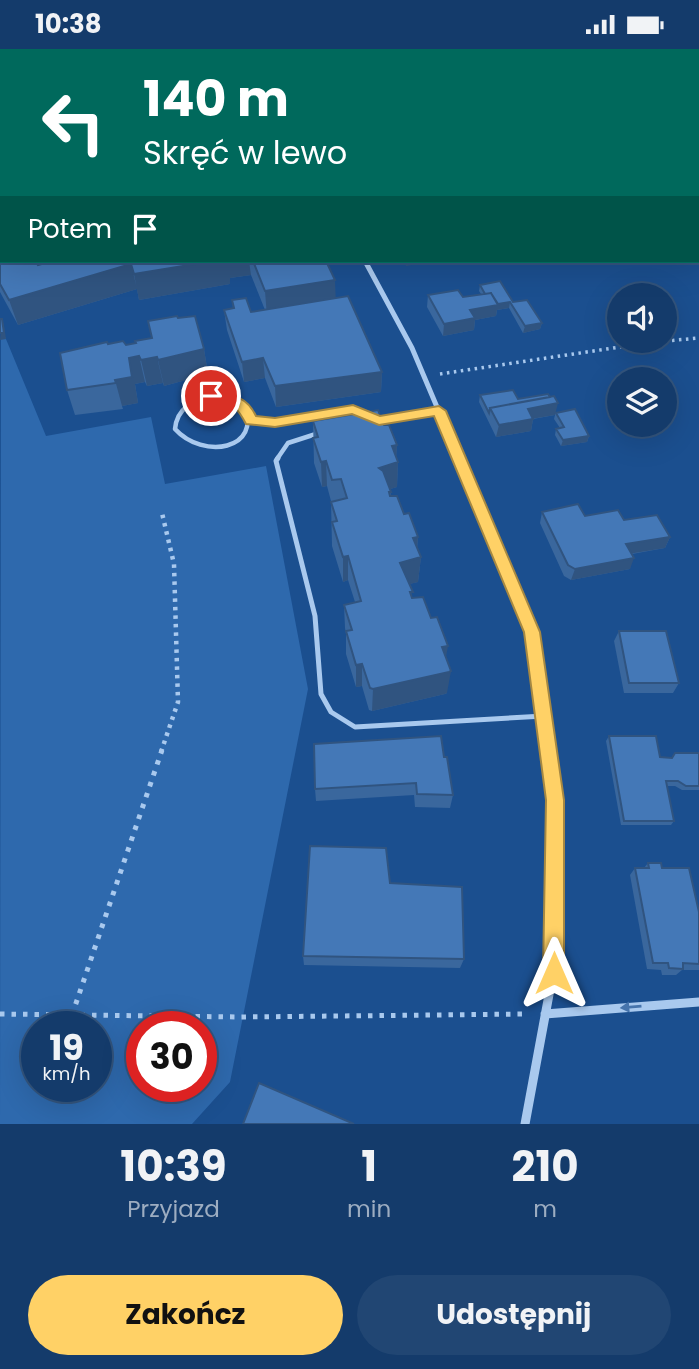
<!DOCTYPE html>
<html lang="pl">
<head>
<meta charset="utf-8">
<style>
  body { margin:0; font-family:Poppins,sans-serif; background:#214673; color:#f1f3f6; height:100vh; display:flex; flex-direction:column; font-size:26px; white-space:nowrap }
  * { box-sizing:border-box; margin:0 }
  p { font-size:23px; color:#9dadc1 }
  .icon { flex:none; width:38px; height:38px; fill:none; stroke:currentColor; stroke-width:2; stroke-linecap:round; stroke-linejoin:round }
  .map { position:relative; height:1075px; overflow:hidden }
  .details { display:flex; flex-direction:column; background:#143b6b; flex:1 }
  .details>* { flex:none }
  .guide { position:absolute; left:0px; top:0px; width:700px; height:214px; box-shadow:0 7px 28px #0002,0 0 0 2px #33557e; background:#00695c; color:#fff; overflow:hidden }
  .buttons { position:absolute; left:607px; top:234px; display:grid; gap:14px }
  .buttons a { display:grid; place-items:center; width:70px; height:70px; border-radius:50%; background:#143b6b; box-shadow:0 7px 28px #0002,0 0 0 2px #33557e; font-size:35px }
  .speed { position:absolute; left:21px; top:962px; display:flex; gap:14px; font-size:35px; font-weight:700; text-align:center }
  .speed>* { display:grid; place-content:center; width:91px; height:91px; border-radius:50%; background:#143b6b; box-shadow:0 7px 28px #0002,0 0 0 2px #33557e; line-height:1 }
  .speed small { font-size:18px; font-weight:400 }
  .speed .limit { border:10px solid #d22; background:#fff; color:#111 }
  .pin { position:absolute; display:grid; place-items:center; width:60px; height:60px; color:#fff; margin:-30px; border:4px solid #fff; border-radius:50%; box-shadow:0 2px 7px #0007 }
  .me { position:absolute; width:77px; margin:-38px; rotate:0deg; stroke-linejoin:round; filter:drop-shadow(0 0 5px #0008) }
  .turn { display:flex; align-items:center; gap:24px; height:147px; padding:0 28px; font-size:32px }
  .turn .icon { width:91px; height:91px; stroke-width:2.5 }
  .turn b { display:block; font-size:49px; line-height:60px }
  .then { display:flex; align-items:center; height:66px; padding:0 28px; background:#0003; gap:14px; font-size:26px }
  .eta { display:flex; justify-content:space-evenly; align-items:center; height:119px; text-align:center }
  .eta b { font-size:42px; font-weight:700; line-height:49px }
  .action { display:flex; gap:14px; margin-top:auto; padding:14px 28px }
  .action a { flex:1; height:80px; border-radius:42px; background:#ffd166; color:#111; font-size:28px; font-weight:700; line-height:80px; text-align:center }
  .action a+a { background:#214673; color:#f1f3f6 }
  .status { display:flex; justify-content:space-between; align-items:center; height:49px; padding:0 35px; background:#143b6b; direction:ltr }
  .status svg { height:19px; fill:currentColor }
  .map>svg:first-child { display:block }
</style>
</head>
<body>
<div class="status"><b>10:38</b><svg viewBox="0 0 49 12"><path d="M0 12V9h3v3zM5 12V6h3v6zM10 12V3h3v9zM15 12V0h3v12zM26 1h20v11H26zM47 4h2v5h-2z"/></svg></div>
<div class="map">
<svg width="699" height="1075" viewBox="0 0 699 1075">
  <rect width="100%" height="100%" fill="#1b4f8f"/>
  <path fill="#2e69ad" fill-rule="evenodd" d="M1 278 46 387 151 368 165 435 266 417 308 640 230 1033 192 1075H0ZM37 978H96V1038H37ZM142 978H201V1038H142Z"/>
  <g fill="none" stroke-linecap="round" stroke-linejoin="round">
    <path stroke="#a9c9ee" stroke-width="2.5" stroke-dasharray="2 3.5" stroke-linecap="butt" d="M0 9 2 11"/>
    <path stroke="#a9c9ee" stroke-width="3.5" stroke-dasharray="2.5 4.5" stroke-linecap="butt" d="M665 292 699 289
      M440 325 660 292"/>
    <path stroke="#a9c9ee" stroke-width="4.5" stroke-dasharray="3.5 5" stroke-linecap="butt" d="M161 703 178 653 174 515 162 464"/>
    <path stroke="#a9c9ee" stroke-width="5" stroke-dasharray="4.5 7" stroke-linecap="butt" d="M0 965 241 968 528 965
      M72 966 162 701"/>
    <path stroke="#a9c9ee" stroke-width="3.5" d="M222 0 228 2
      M266 2 269 0"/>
    <path stroke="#a9c9ee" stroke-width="4.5" d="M211 347H223L244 356C263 401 203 411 175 380 177 359 192 352 211 347Z
      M251 371 275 373 353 361 365 365
      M376 372 439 362
      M277 410 288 394 319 384"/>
    <path stroke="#a9c9ee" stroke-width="5" d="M278 409 276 412 315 567 321 645 331 663 355 678 544 667"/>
    <path stroke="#a9c9ee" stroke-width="4.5" d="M625 2 646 0"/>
    <path stroke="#a9c9ee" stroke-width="5" d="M365 212 412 299 459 410"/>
    <path stroke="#a9c9ee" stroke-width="7" d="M458 409 532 583 548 703"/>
    <path stroke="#a9c9ee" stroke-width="9" d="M545 965 699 953
      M525 1075 553 924 555 751 548 701"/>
  </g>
  <path fill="#3a679d" d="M0 158 38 216 52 212H326L335 249 382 323 381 343 276 358 265 329 244 333 227 281 224 261 233 259 232 251 251 263 265 261 251 226 230 229V235L139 251 137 240 18 276 0 243Z
    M480 236 513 253 542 274 540 280 523 284 509 259 497 261 496 267 475 271 474 281 443 287 427 258 428 246 463 248 481 245 479 242Z
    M178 269 204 300 208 325 164 337 163 334 147 337 145 333 135 335 138 354 122 357 123 360 75 366 67 341 108 295 126 296 136 294 151 289Z
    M480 346 518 350 556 364 589 387 587 393 561 397 555 386 556 380 560 379 554 370 555 366 533 370 531 382 496 388 479 353Z
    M313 372 384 376 397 396 396 408 398 413 397 438 390 440 391 447 418 488 417 500 421 508 418 533 409 535 412 548 446 608 447 644 445 645 372 662 369 661 362 637 356 638 346 605V585L345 579 344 556 355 553 348 531 343 533 332 497 331 452 327 437 322 438 314 414Z
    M542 463 624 471 670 488 665 499 632 505 630 520 571 531 564 527 540 474Z
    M619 582 679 634 673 644H624L614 592Z
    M609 687 660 708 672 709 699 704V741H682L675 737H667L674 772 671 776H621L606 692Z
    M444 708 453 746 450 759 415 758 414 746 316 752 315 740Z
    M648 814 662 819 699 863V921H682L676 926H662L661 921 647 920 630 826 635 819H644Z
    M390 834 464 910 460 919 304 916 303 907Z"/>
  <path fill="#305480" d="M89 0H119L112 2H89Z
    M440 0H452V2H433Z
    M214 212H249L251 226 230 229V235L139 251 134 225Z
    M406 212H434L406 217Z
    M131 215 137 240 18 276 9 251Z
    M335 231 336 256 267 268 265 242Z
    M510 253 509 259 497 261 496 267 475 271 474 281 443 287 444 275 470 261Z
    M2 270 4 276 6 290 0 291Z
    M542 274 540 280 523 284 525 277Z
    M204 300 208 325 164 337 158 311Z
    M139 307 145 333 135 335 138 354 122 357 115 331 129 309Z
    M157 308 163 334 147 337 141 311Z
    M263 309 265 329 244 333 242 313Z
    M382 323 381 343 276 358 275 337Z
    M558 354 555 366 525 371 492 363Z
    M533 370 531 382 496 388 499 376Z
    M589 387 587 393 561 397 563 391Z
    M397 396 396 414 398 413 397 438 378 444 379 419 392 397Z
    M326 412 327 437 322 438 321 413Z
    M418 488 416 510 421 508 418 533 398 538 400 514 413 489Z
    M670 488 665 499 622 506 626 495Z
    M348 507V531L343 533V508Z
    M634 509 630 520 571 531 575 520Z
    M448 597 444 619 442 598Z
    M362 615V637L356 638V616Z
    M451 622 447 644 445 645 372 662 373 640Z"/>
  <path fill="#4478b7" stroke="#305480" stroke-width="2" d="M384 0H440L433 2H377Z
    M2 157V212H35L38 216 52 212H214L134 225 131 215 9 251 0 235V158Z
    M253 212H326L335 231 265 242Z
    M500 232 513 253 527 251 542 274 525 277 510 253 498 255 491 244 485 245 480 236Z
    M458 241 463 248 491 244 498 256 470 261 475 269 444 275 428 246Z
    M348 247 382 323 275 337 263 309 242 313 224 261 234 259 232 251 246 249 251 263Z
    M177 267 178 269 195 267 204 300 158 311 157 308 141 311 139 307 129 309 132 328 115 331 116 334 67 341 60 304 107 293 108 295 123 292 126 296 136 294 135 292 152 289 148 272Z
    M0 270H2L4 284H0Z
    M513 341 518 350 548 345 550 348 490 359 489 364 480 346Z
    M554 347 558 354 528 360 533 370 499 376 490 359Z
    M575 360 589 387 563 391 556 380 564 378 556 364Z
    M378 361 384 376H389L397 396 392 397 398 413 379 419 383 422 391 443H389L390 447H397L404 465 409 464 418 488 413 489 421 508 400 514 413 543H410L412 549 423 548 431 569 437 568 448 597 442 598 451 622 449 623 373 640 370 639 362 615 356 616 346 582 352 581 344 556 361 552 348 507 343 508 332 473 337 472 331 453 347 449 341 430 332 431 326 412 321 413 313 389 318 388 313 372Z
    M578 455 585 467 618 461 624 471 657 466 670 488 626 495 634 509 575 520 568 516 542 463Z
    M619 582H666L679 634H629Z
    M441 687 444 708H447L453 746 417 745 416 734 315 740 314 695Z
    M609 687H656L660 708 672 709 675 704H699V737H686L678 732H666L674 772H624Z
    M310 797 386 799 390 834 462 838 464 910 303 907Z
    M648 814H661L662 819H689L699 863V915L683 914V920L669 919 668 914H653L635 819H649Z
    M259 1034 354 1075H243Z"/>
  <defs><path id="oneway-solid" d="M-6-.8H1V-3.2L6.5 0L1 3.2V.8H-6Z" transform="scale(1.75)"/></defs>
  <use fill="#4674ac" href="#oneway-solid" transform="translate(631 958) rotate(175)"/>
  <path fill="#ffd166" stroke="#a68842" stroke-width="2" d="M211 343C232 346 246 346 256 367L275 369 353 356 380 367 439 357 446 362 540 583 564 751V924L561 931 554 934 546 931 543 924 546 751 524 583 434 367 379 376 352 365 275 378 246 375C233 350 230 357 206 351L204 347Z"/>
</svg>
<div class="buttons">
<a><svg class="icon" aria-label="sound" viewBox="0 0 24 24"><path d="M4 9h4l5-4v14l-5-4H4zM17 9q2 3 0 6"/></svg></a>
<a><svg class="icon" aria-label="layers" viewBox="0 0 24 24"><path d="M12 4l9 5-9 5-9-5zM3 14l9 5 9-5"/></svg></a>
</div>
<div class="speed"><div>19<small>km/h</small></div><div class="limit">30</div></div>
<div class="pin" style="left:211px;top:347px;background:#d93025"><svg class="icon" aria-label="arrive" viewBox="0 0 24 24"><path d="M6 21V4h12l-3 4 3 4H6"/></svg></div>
<svg class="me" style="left:554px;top:924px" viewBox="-20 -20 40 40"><path d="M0-17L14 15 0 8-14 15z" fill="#ffd166" stroke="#fff" stroke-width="4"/></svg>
<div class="guide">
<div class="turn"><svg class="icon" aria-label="left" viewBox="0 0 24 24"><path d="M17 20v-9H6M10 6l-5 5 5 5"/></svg><div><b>140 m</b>Skręć w lewo</div></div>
<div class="then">Potem<svg class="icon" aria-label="arrive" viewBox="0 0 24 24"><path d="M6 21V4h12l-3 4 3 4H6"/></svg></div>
</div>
</div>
<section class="details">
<div class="eta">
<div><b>10:39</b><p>Przyjazd</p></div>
<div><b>1</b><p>min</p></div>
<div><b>210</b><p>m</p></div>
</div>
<div class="action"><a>Zakończ</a><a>Udostępnij</a></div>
</section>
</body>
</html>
